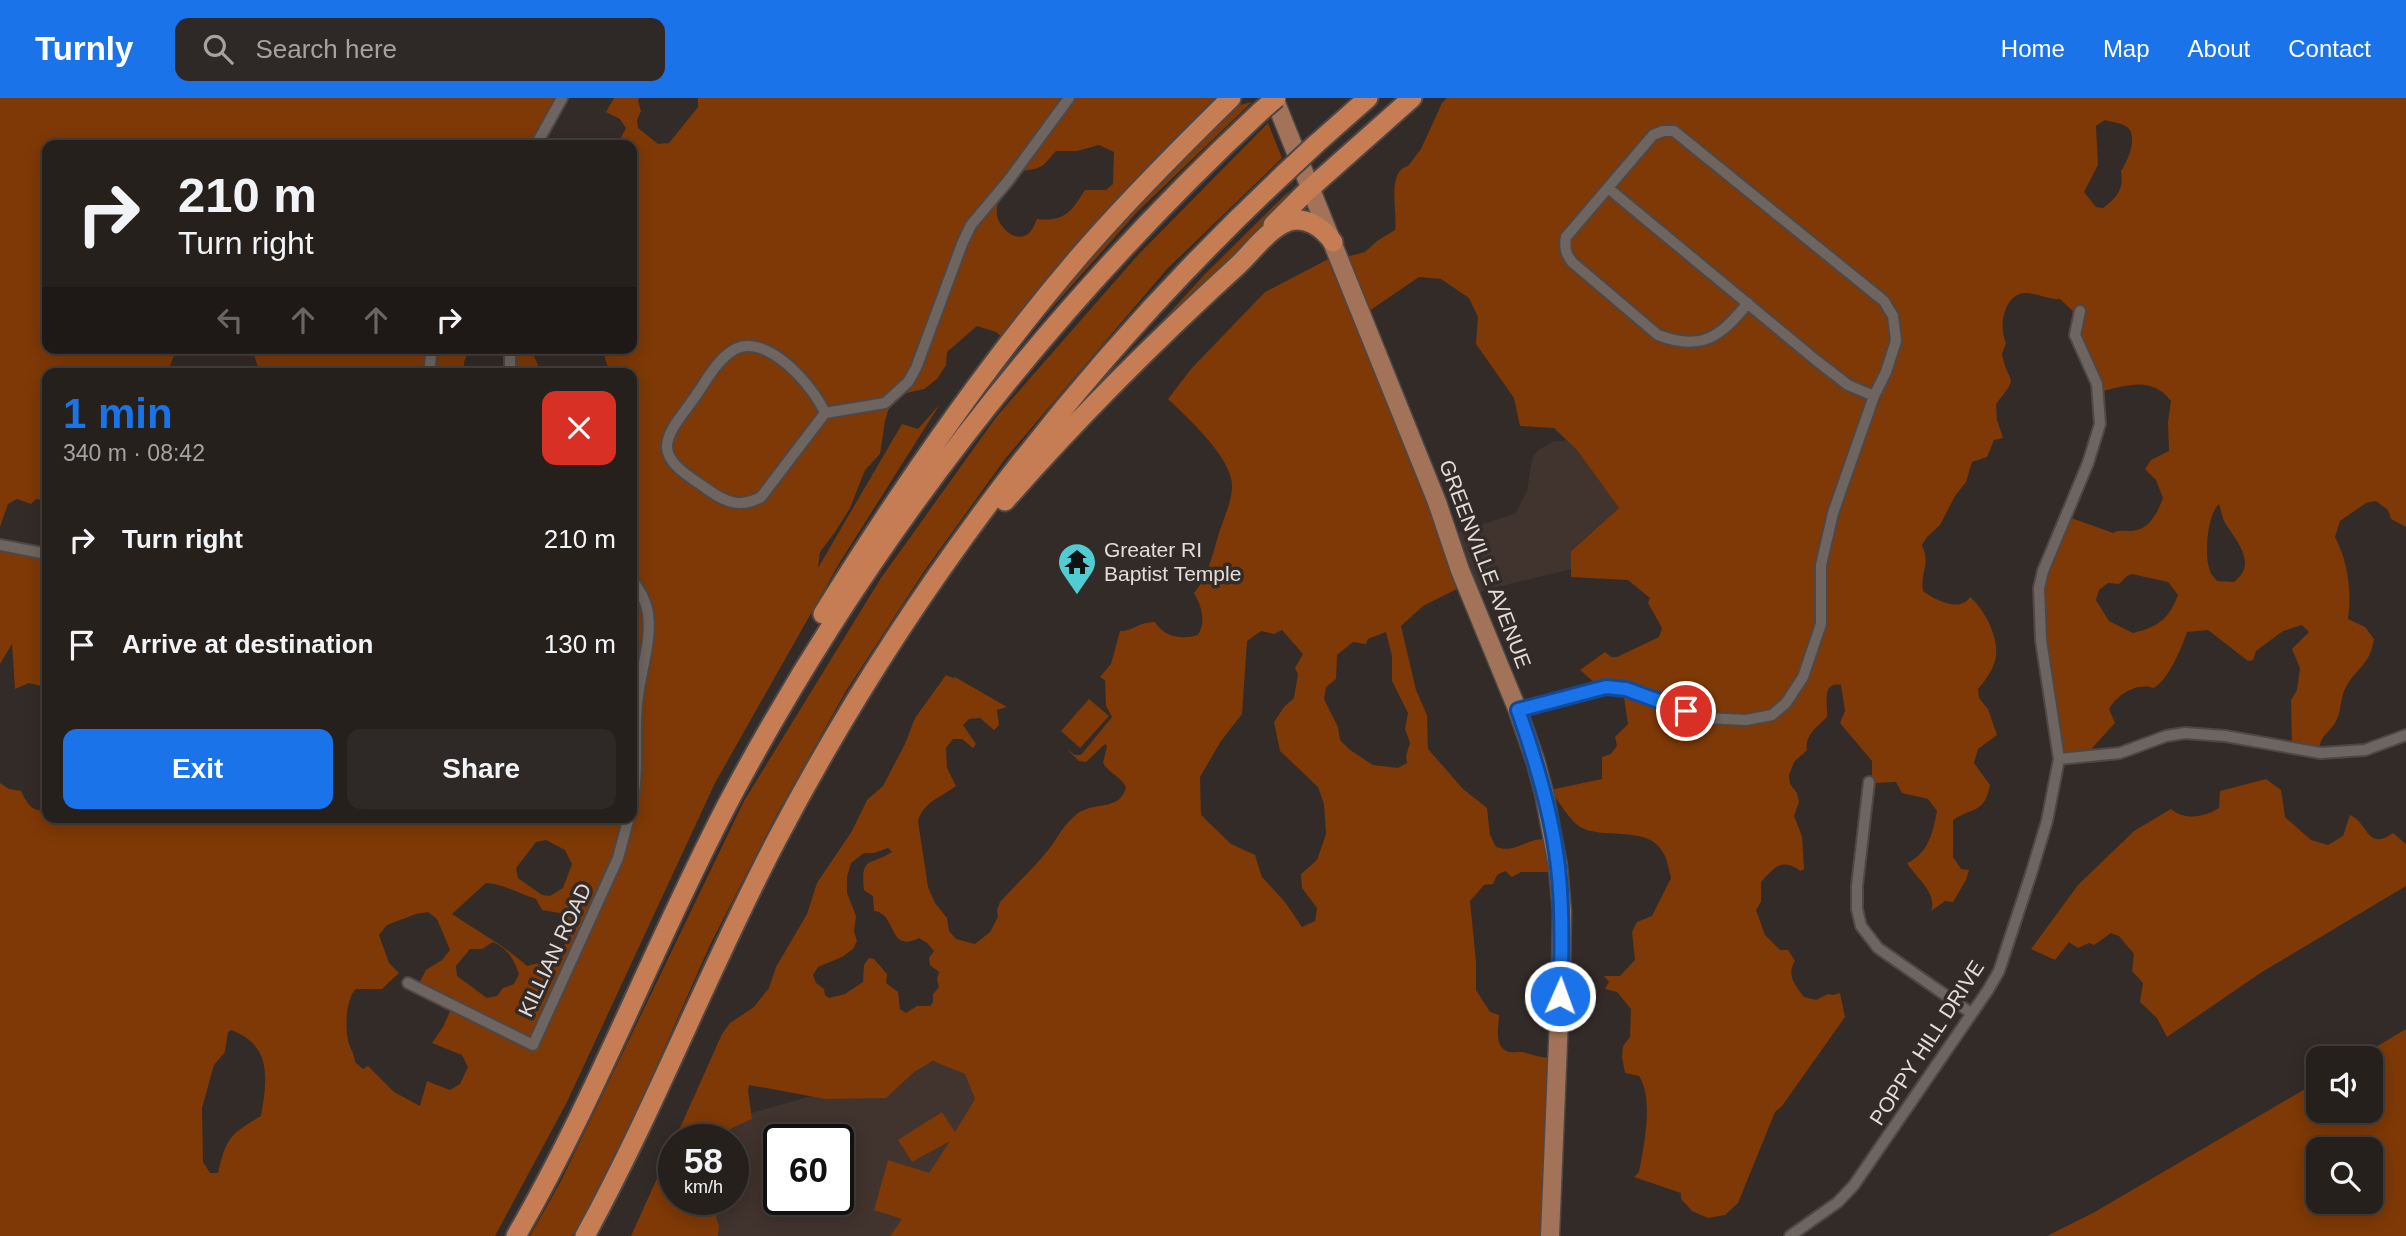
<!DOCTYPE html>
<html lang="en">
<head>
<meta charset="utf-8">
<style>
  body { margin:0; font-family:Helvetica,sans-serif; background:#2e2826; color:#f1f3f6; height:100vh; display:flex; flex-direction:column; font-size:26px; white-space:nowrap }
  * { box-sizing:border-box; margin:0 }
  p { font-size:23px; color:#a4a3a4 }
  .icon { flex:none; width:38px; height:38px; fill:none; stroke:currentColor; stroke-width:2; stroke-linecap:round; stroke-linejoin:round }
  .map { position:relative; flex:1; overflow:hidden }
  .panel { position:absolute; left:42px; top:270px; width:595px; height:455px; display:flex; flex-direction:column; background:#26201d; border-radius:14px; box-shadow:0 4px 18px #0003,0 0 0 2px #423e3b }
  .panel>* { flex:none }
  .hud { position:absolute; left:42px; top:42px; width:595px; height:214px; border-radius:14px; box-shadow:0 4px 18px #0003,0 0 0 2px #423e3b; background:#26201d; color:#f1f3f6; overflow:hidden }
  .buttons { position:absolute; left:2306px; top:948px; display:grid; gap:14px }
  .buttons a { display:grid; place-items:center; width:77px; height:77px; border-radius:14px; background:#26201d; box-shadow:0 4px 18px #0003,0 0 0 2px #423e3b; font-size:35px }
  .speed { position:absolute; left:658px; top:1026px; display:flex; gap:14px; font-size:35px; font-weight:700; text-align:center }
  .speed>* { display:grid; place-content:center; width:91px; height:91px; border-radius:50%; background:#26201d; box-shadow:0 4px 18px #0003,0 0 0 2px #423e3b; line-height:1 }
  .speed small { font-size:18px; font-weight:400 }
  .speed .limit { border:4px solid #111; border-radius:10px; background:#fff; color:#111 }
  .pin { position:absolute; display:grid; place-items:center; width:60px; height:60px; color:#fff; margin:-30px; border:4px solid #fff; border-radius:50%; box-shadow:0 2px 7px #0007 }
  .me { position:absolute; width:77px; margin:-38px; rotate:2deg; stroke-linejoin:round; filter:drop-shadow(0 0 5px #0008) }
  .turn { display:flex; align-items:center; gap:24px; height:147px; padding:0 21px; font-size:32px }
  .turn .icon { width:91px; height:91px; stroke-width:2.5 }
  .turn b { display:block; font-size:49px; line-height:60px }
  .lanes { display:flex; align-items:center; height:66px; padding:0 21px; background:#0003; justify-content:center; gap:35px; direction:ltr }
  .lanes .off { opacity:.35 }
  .round { display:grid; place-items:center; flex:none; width:74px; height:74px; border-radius:14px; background:#2e2826 }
  .headline { display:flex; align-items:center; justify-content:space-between; height:119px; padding:0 21px }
  h1 { font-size:42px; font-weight:700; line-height:52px; color:#1a73e8 }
  .action { display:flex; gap:14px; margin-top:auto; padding:14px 21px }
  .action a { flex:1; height:80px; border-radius:14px; background:#1a73e8; color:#fff; font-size:28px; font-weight:700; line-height:80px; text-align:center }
  .action a+a { background:#2e2826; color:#f1f3f6 }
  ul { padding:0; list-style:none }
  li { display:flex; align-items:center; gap:21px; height:105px; padding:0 21px }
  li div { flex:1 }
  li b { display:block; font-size:26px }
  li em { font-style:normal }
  header { display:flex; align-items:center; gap:42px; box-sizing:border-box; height:98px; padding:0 35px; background:#1a73e8; color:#fff }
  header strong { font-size:33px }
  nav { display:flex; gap:38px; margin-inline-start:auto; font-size:24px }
  .search { width:490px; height:63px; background:#2e2826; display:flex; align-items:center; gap:18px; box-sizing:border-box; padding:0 24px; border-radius:14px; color:#a4a3a4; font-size:26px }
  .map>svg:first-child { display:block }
</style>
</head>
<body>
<header>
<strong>Turnly</strong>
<div class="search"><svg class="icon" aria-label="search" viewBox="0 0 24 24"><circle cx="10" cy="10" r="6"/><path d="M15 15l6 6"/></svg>Search here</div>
<nav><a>Home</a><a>Map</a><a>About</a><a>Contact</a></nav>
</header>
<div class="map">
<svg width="2406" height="1138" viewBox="0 0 2406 1138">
  <rect width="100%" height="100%" fill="#332b27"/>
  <path fill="#41332d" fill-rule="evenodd" d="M1567 342 1577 352 1619 410 1571 452V471L1485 492 1476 497 1454 436 1516 415 1527 393 1532 361 1538 352 1552 344Z
    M1004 944 1020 1138H682L693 1101H733V1041H721L730 1021ZM779 1041H838V1101H779Z"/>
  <path fill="#7e3906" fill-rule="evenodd" d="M0 0H560L543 38 558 47H493L491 44 482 42 475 47H47V250H177L167 275H47V403L36 401 31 406 17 401 8 406 0 429Z
    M614 0H639L638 3 641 13 637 22 638 30 658 46 669 45 698 9V0H1241L1007 243 996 234 977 228 947 254 946 267 937 281 924 291 902 296 891 303 885 323 880 356 865 372 850 410 835 434 820 454 818 470 902 326 918 331 940 306 840 464 715 685 567 1004 495 1138H0V685L9 691 21 693C28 707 31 713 47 713V719H632V275H608L609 273 602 250H632V47H617L626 30 620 21 606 14ZM1099 47 1114 54 1113 86 1106 92H1085C1071 114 1065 124 1037 121 1035 125 1033 132 1029 135 1017 146 999 130 997 117 995 104 1006 86 1015 78 1023 70 1032 73 1040 69 1046 66 1051 58 1056 53H1077ZM546 742 565 752 572 766 563 790 550 798 542 797 518 780 516 770 536 744ZM486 785C504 786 517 795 536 801L542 812 560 815 568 826 563 858 527 868C504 847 477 833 452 816ZM428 814 437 821 450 852 442 862 426 872 417 889 452 909 443 929 432 945 462 957 468 969 460 986 450 992 427 983 420 1008 394 994 368 968 363 971 355 964C354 953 349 950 348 942 345 928 346 900 356 891H382L399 875 389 865 379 837 387 827 416 816ZM493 844C509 852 513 860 519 876L514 886 503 890 497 898 487 900 457 878 456 868 470 851H482ZM231 932C273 947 267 983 261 1018 230 1036 226 1040 218 1075H210L203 1064 202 1010 214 967 225 954 228 934Z
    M1447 0H2406V429L2391 421 2388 412 2376 403 2366 405 2340 423 2335 439C2348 464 2352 493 2348 521L2365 529 2374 541C2370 567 2357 569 2346 589 2340 599 2342 611 2337 621 2330 637 2320 634 2319 655L2292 649 2291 602 2297 592 2300 570 2292 551 2309 534 2302 527 2283 533 2256 553 2253 562 2248 563 2208 532 2187 534C2182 549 2167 585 2153 590 2136 584 2117 597 2109 611L2115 625 2084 659 2062 656 2042 510 2046 471 2066 418 2113 435C2119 432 2122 433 2129 433 2149 433 2157 416 2163 400L2156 382 2145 371 2151 362 2169 353 2168 324 2171 303C2151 277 2126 288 2099 294L2073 233 2078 218 2060 201C2048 201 2039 196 2027 195 2004 194 1998 229 2006 245L2002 256C2008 288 2021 275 1996 306L1997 322 2003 340 1994 342 1987 359 1972 364 1966 384 1955 398 1940 427 1927 439 1922 447C1931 468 1920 473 1923 493 1935 502 1960 515 1970 499 1985 512 2001 542 1995 563 1992 573 1985 583 1978 591L1979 600 1988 611 1997 637 1978 651 1974 665 1990 687C1985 715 1973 709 1953 722V759L1961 771 1969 772 1966 782 1953 804 1945 803 1931 813C1938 795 1916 780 1907 765 1928 756 1933 734 1937 713L1928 701 1902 695 1896 684 1872 685V663L1840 625 1845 613 1841 587C1821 583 1828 606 1827 619 1818 628 1804 638 1807 652L1794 664 1789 677 1790 686 1797 695 1799 704 1794 718 1802 738 1804 771 1801 773C1781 760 1776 768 1761 784V804L1756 812 1765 837 1780 852H1788L1795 863C1786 877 1795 887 1804 899L1816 902 1828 896 1833 897 1840 895 1845 919 1782 1008 1775 1014 1738 1105 1725 1117 1708 1120 1692 1113 1681 1101V1095L1634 1079 1639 1074C1644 1047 1654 1001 1639 978L1625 975 1622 959 1623 948 1630 939 1631 911 1617 894 1605 891 1609 884 1604 878H1620L1635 862 1632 834 1637 824 1652 818 1671 780C1669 773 1668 765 1665 758 1651 726 1608 742 1582 730 1570 724 1559 703 1550 692L1602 681V659L1611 656 1617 648 1615 639 1628 626 1624 599 1595 585 1580 572 1605 554 1611 559H1617L1659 539 1662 530 1648 505 1650 500 1628 482 1571 479V453L1619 410 1577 352 1554 330 1520 328 1514 300 1476 246 1478 219 1469 200 1441 181 1419 179 1369 213 1471 484 1423 508 1401 528 1416 592 1427 617 1428 651 1463 691 1487 710 1490 737 1496 749C1511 754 1519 747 1532 743 1538 741 1544 741 1551 740L1557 774H1521L1512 779 1505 773 1497 777 1493 786 1484 787 1470 803 1476 864V892L1490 914 1499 917C1499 929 1493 949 1509 954 1514 955 1521 953 1526 955 1536 958 1544 960 1555 960L1550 1138H890L902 1121 874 1112 888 1062 929 1075 950 1043 912 1064 898 1042 942 1014 955 1034 975 1001 965 976 933 963 914 974 886 1000 826 1001 749 987 748 993 752 1021 730 1031 729 1041H675L722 936 730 925 754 909 769 890 776 869 807 816 817 785 852 733 867 702 883 688 905 646 915 620 946 577 953 580 955 579 1007 609 997 612 999 627 994 632 980 620 969 621 963 627 976 646 973 650 962 641H953L946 650 947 670 956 688C942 699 924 703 918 723L928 789 935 805 947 820 949 833 956 841 975 846 990 834 998 819 997 812 1000 804C1016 786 1034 770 1049 751 1058 739 1064 726 1077 716 1093 703 1120 714 1126 689 1120 678 1109 675 1103 665L1107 648 1105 646 1086 664 1079 663 1067 651 1075 657H1081L1112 619 1106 608 1105 582 1100 579 1111 566 1120 533C1133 533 1141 523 1155 524 1164 539 1181 542 1198 537 1206 523 1202 509 1194 495 1208 479 1213 455 1219 435 1224 419 1232 404 1232 388 1233 361 1187 319 1168 301L1191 271 1265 194 1342 154 1346 159 1365 154 1377 143 1395 132C1398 116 1386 73 1408 68L1421 51 1442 5ZM2105 22C2111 24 2122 25 2127 29 2139 39 2127 64 2121 73 2124 92 2117 99 2103 110L2096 109 2084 94 2098 67 2096 28ZM2219 406C2221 412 2222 418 2224 423 2235 442 2259 465 2234 484L2217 483C2215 480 2211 477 2210 473 2204 458 2207 417 2219 406ZM2132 476 2168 484 2178 497C2169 521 2158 529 2133 535L2109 523 2096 502 2099 492 2108 485 2119 486 2127 478ZM1282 532 1303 556 1295 570 1298 576 1294 600 1284 609 1274 624 1280 653 1318 689 1324 706 1326 736 1317 762 1301 776 1302 790 1317 810 1315 823 1302 829 1285 804 1262 779 1255 757 1231 746 1201 717 1200 679 1221 643 1242 616 1247 543 1261 533 1274 536ZM1386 534 1392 558V583L1408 615 1405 631 1410 645 1406 658 1407 665 1398 670 1373 667 1350 652 1340 642 1338 629 1324 601 1326 589 1336 581 1337 557 1353 544 1366 546 1368 541ZM888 750 892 754C871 768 860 757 864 792L873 798 874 813C897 815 888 856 919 840L927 845 934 853 929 860 930 867 939 874 937 881 939 889 933 896V904L930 908H917L906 915 900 911 898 894 886 885 887 876 874 861 869 860 864 867 863 884 845 896 829 900 825 897 824 891 816 885 813 877 818 869 842 859 853 851 857 843 854 833 856 818 847 795V779L851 765 864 755H874Z
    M1252 4 1138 113 1024 241C1083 154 1160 81 1235 8Z
    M1268 25 1282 60 1167 171 1005 361 925 472 846 593 777 716 710 847 640 1005 579 1128 572 1138H530L561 1083 744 703 881 480 997 318 1138 157Z
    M1289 93 1276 114 1090 302 1205 176Z
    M254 250H414L432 254 434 250 468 252C466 263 460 265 468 275H260L254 257Z
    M509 257 534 258 538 267 536 275H508Z
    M0 444 47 454V620C42 610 47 599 41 588L29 585 15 591 12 546 0 566Z
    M1089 601 1109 618 1080 650 1061 633Z
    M2266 681 2281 692 2285 719 2311 742 2328 747 2343 738 2350 717C2368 724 2367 754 2393 735L2406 746V788L2262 874 2167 939 2157 920 2140 904 2143 885 2132 873 2134 856 2119 838 2111 835 2094 847 2089 845 2078 850 2069 844 2055 862 2031 851 2078 787 2134 733 2171 711C2185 723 2205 719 2219 710L2220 693Z
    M2406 931V1138H2047L2093 1115 2319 983V1013H2371V961H2356ZM2319 1052H2371V1104H2319Z
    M674 1043V1101H719L716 1119 719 1128 718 1138H631Z"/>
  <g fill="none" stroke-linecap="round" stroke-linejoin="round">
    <defs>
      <path id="minor" d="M536 47 562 0
        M1608 90 1817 263 1848 287 1874 298
        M510 250V275
        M429 275 432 250
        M825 315C814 289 765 231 732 253 715 264 704 287 692 303 684 315 666 334 667 350 669 369 694 381 707 391 726 405 741 410 761 399L825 315 885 305 908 284 916 270 962 146 971 127 1008 83 1069 0
        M0 447 47 456
        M632 482C640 492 646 502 648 515 652 546 639 577 637 607 634 640 639 673 632 705
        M1518 613 1606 589 1626 591 1706 620 1746 622 1772 617 1786 605 1803 579 1821 526V467L1833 415 1874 298 1886 274 1896 243 1893 218 1884 203 1674 33H1663L1653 37 1566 139C1564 150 1566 156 1572 164L1658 237C1702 254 1721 238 1748 205
        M2059 661 2120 655 2166 638 2185 635 2225 638 2321 655 2365 652 2406 637
        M1869 684 1857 788V811L1861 828 1878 850 1971 915
        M408 885 533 947 618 760 629 719
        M1790 1138 1838 1104 1854 1087 1988 892 1999 873 2031 776 2047 723 2059 661 2041 542 2039 490 2043 473 2088 365 2100 326 2097 286 2075 237 2080 213"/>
      <path id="primary" d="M1274 0 1437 404 1460 472 1518 613 1536 665 1544 695 1558 768 1562 814 1561 871 1550 1138"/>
      <path id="motorway" d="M1316 46 1368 0
        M1273 127 1305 95 1412 0
        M1005 403C1077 321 1154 244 1235 170 1251 156 1267 132 1287 124 1305 117 1322 129 1333 144
        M823 516C900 392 982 272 1077 161 1125 105 1178 52 1231 0
        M516 1138C597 998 654 846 729 703 866 445 1047 213 1260 14
        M585 1138C655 1010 708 873 776 743 907 493 1080 267 1286 74"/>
    </defs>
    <use href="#minor" stroke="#4e4745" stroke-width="14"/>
    <use href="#primary" stroke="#4e4745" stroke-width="21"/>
    <use href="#motorway" stroke="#4e4745" stroke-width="23"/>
    <use href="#minor" stroke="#6e6560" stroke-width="10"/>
    <use href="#primary" stroke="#a37359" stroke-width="18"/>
    <use href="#motorway" stroke="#c77d54" stroke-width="19"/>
    <defs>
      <path id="motorway-bridge" d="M1260 14 1276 0
        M1286 74 1316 46"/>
    </defs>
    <use href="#motorway-bridge" stroke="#4e4745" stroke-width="23" stroke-linecap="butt"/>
    <use href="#motorway-bridge" stroke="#c77d54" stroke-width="19"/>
  </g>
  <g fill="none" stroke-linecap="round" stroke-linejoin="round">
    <defs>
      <path id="route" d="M1560 898C1562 855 1563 812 1558 769 1552 716 1536 663 1518 612L1606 589 1626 591 1686 613"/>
    </defs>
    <use href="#route" stroke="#114b97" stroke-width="18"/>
    <use href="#route" stroke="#1a73e8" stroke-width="12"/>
  </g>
  <defs>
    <symbol id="temple-pin" viewBox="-11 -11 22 30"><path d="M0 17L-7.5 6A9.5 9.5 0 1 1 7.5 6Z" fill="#51ccd2" stroke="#332b27"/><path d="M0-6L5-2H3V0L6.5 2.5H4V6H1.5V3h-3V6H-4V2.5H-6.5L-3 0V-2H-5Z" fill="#111"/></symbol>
  </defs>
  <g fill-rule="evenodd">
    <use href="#temple-pin" x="1055" y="442" width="44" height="60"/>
  </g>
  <g text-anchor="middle" stroke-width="7" stroke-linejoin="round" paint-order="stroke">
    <g font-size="21" fill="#e2dcda" stroke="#332b27" text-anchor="start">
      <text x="1104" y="459">Greater RI<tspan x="1104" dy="24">Baptist Temple</tspan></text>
    </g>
    <g font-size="21" fill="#e2dcda" stroke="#332b27">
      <text transform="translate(1485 466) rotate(69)" y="7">GREENVILLE AVENUE</text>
      <text transform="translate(555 852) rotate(-65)" y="7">KILLIAN ROAD</text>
      <text transform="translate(1927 945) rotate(-57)" y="7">POPPY HILL DRIVE</text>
    </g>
  </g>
</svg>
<div class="buttons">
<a><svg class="icon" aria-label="sound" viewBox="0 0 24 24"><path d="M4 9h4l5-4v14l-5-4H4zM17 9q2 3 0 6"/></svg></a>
<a><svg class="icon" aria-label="search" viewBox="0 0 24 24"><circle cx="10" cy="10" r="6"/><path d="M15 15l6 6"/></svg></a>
</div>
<div class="speed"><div>58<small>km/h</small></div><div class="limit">60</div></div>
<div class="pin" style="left:1686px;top:613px;background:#d93025"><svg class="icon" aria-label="arrive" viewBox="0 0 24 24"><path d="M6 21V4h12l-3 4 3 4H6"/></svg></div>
<svg class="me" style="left:1560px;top:898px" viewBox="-20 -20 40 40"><circle r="17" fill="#1a73e8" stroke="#fff" stroke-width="3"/><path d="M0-11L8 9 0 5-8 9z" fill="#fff"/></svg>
<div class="hud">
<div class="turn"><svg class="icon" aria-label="right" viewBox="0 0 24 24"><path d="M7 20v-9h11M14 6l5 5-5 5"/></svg><div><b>210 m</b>Turn right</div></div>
<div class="lanes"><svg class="icon off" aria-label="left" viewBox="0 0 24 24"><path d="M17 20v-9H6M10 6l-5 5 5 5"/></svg><svg class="icon off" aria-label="ahead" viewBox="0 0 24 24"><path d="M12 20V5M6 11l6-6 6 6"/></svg><svg class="icon off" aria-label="ahead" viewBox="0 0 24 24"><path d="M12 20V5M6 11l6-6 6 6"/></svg><svg class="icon" aria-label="right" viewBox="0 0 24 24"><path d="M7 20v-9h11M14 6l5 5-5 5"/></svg></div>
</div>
<section class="panel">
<div class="headline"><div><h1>1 min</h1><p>340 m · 08:42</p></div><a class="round" style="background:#d93025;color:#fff"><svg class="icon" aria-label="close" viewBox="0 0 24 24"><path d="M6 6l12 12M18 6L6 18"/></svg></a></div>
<ul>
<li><svg class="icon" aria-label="right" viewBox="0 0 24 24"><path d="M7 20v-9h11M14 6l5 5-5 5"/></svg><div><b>Turn right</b></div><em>210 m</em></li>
<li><svg class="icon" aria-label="arrive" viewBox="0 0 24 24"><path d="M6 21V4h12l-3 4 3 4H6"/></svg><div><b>Arrive at destination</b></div><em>130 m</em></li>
</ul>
<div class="action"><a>Exit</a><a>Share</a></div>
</section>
</div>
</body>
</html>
